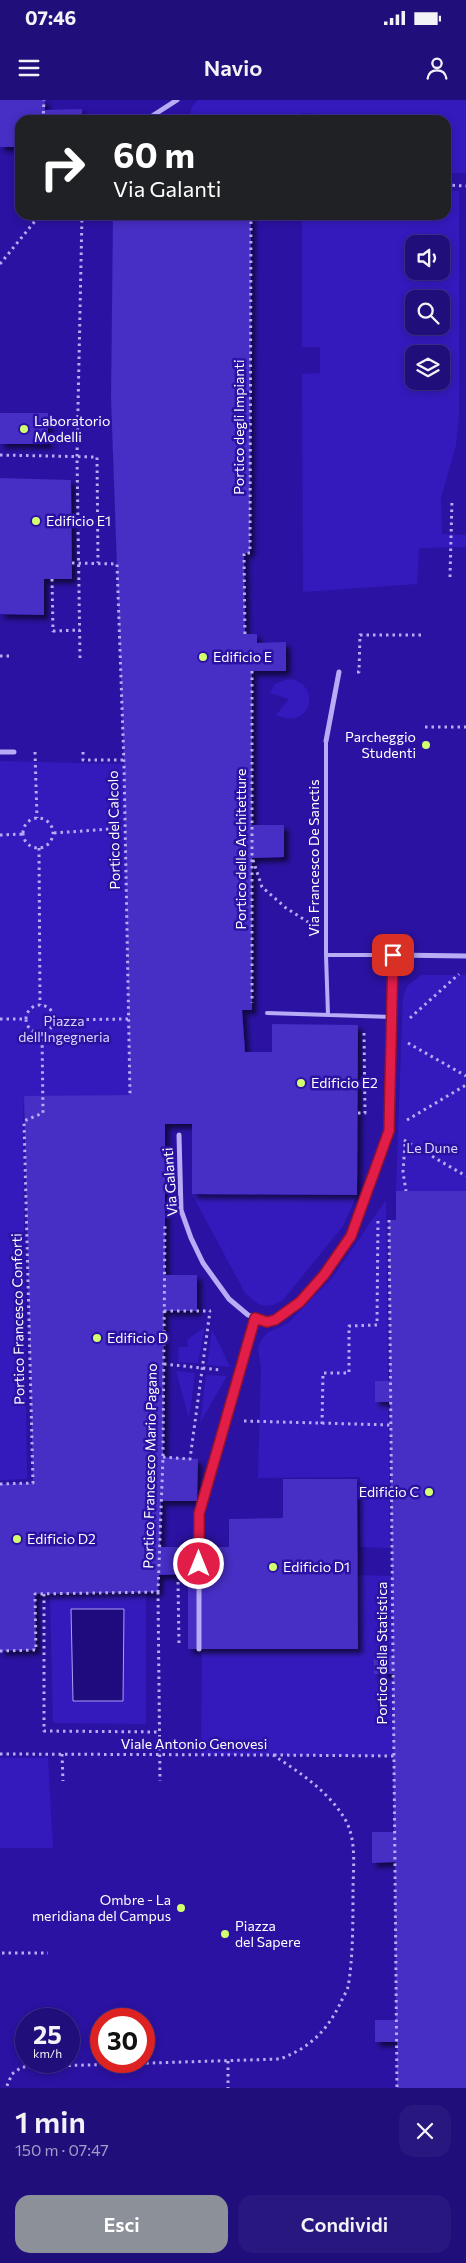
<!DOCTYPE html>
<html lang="it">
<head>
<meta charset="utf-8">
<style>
  body { margin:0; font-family:Commissioner,sans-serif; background:#28177f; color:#f1f3f6; height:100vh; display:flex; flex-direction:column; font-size:19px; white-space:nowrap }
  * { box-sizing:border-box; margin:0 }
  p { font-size:16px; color:#a29cc7 }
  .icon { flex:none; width:28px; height:28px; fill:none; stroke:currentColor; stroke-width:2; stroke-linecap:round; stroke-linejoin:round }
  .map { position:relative; height:1988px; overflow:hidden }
  .sheet { display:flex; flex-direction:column; background:#200e7a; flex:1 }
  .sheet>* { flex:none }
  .hud { position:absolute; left:15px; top:15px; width:436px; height:105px; border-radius:15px; box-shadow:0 2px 8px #0003,0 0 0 1px #3d2e8b; background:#202124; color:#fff; overflow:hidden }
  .fabs { position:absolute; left:405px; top:135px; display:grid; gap:10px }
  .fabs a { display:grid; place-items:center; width:45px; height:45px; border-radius:10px; background:#200e7a; box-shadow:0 2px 8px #0003,0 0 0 1px #3d2e8b; font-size:25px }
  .speed { position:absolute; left:15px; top:1908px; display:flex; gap:10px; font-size:25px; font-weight:700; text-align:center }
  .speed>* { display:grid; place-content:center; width:65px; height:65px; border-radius:50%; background:#200e7a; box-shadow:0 2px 8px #0003,0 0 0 1px #3d2e8b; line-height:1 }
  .speed small { font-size:12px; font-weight:400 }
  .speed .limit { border:8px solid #d22; background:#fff; color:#111 }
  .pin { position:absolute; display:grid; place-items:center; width:42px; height:42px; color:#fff; margin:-21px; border-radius:10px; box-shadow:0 2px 8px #0006 }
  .me { position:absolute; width:55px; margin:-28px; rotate:0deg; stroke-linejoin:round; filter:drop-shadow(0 0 4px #0008) }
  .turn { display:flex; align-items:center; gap:18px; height:105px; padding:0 15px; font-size:22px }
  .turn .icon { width:65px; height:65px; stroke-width:2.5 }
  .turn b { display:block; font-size:35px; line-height:42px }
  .round { display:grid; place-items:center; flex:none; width:52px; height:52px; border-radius:15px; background:#28177f }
  .overview { display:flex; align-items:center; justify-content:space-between; height:85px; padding:0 15px }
  h1 { font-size:30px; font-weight:600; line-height:38px }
  .action { display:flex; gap:10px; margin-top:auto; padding:10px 15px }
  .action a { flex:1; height:58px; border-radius:15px; background:#8c9099; color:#fff; font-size:20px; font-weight:600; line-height:58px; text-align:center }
  .action a+a { background:#28177f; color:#f1f3f6 }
  .status { display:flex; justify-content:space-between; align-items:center; height:35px; padding:0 25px; background:#200e7a; direction:ltr }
  .status svg { height:14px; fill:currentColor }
  header { display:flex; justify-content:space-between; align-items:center; height:65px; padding:0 15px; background:#200e7a; font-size:22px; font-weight:600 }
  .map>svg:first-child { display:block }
</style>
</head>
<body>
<div class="status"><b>07:46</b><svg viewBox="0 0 49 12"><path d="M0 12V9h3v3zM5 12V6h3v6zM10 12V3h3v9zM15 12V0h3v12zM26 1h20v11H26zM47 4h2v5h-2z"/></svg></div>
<header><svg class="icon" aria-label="menu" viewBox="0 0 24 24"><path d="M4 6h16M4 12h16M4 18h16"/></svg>Navio<svg class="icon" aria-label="person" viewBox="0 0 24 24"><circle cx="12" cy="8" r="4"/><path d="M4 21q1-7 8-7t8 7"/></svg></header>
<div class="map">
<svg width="466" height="1988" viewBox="0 0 466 1988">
  <defs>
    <filter id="shadow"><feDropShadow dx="4.5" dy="4.5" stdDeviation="2.5" flood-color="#0009"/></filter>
  </defs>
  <rect width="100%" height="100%" fill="#2b12a2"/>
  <path fill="#341abc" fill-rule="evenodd" d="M198 0H466V73H446V20H321L320 14 301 13 300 20H190L191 8Z
    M446 91H459V316L456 345 441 398 442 434 466 435V447L419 448 417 484 303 492 302 274 320 273V247H302V115H446ZM414 144H441V171H414ZM414 199H441V226H414ZM414 254H441V281H414Z
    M288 579C323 582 312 632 276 615L289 599 270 593 275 584Z
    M0 661 124 664 130 995 24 997 23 1021 27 1379 0 1380Z
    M421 875H466V1091H396L403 896 407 886Z
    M192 1094 357 1095 343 1126 283 1200C265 1210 260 1207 245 1193Z
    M386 1100 390 1448 360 1447V1377L258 1378 261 1268 258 1249 261 1240 267 1233 288 1223 332 1178Z
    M205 1227 198 1263 178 1262 179 1247H188L187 1240Z
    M212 1229 230 1267 207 1265Z
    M176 1271 195 1273 189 1319Z
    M206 1275 227 1276 200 1323Z
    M358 1475 392 1476 394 1656 201 1655 202 1549H358Z
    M146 1492V1624L53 1623 50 1494Z
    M0 1658H48L53 1748H0Z"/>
  <path fill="#200b7e" stroke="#ab9ef8" d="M71 1509H124L123 1601H73Z"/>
  <path fill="#462dc4" filter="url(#shadow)" d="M0 0H45V10L82 9V20H20V47H0Z
    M113 115H251L250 453H244L245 534H257V543L286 542V571H252V725H284V757L252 758V910H242L245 952H272V924L358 925 357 1095 192 1094V1024H165V1175H197V1211H164L163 1357 198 1359 197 1401H161L160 1447H229V1419L283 1418V1379H357L358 1549H188V1474L159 1475 158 1492 35 1494 36 1550 0 1551V1384L33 1383 24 996 130 995 124 664 111 298Z
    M0 313H48V344H0Z
    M0 378 71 380 72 479H44V515L0 514Z
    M396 1091H466V1988H397V1942H375V1920H396L395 1762 372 1763V1732H394L393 1574H374V1556H393L390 1302H375V1281H390L389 1120H396Z"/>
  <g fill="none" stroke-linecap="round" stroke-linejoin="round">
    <path stroke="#b7acf5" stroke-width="3" stroke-dasharray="2.5 4" stroke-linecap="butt" d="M43 20 44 0
      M446 85 466 86
      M0 164 40 115
      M0 355 97 357 98 463
      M72 463 117 464 124 664 130 995
      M450 477 452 399
      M52 479 53 531 80 530
      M245 534 244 453H250L251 115
      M0 556H11
      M80 558 77 356 82 115
      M252 571V903
      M357 572H359L360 535H425
      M425 627H466
      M35 652 37 718
      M83 652V660H124
      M23 733a15 15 0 1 1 30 0a15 15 0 1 1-30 0Z
      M54 733 125 728
      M0 735 23 734
      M39 748 40 905
      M253 760 262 787 286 808 308 822
      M26 919a14 14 0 1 1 28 0a14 14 0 1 1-28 0Z
      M410 918 459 874
      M0 919H26
      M54 920 128 919
      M408 943 466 976
      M358 1013H365L364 932
      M407 1020 466 985
      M404 1040 466 1076
      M405 1044 403 1072 406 1091
      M389 1120 397 1988
      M164 1211H211
      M164 1264 221 1270
      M244 1321 391 1325
      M322 1324 323 1273H349V1226L377 1225 378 1117
      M163 1357 190 1359 210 1211
      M0 1384 33 1383 24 1021 43 1013 42 933
      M178 1482 179 1545
      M158 1492 160 1681
      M44 1494V1631L160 1632
      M0 1551 36 1550 35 1494 158 1492 163 1357 165 1123
      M0 1654 273 1655C299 1672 330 1692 346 1721 357 1742 353 1769 353 1792 353 1820 353 1860 348 1887 346 1893 342 1899 340 1904 326 1932 309 1948 280 1959L22 1967 12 1974 6 1988
      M62 1654 63 1681
      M274 1655 394 1656
      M2 1853H48
      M228 1961V1988"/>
    <path stroke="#b7acf5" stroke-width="4" d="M326 641V855H393
      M326 855 328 915
      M267 913 392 917"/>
    <path stroke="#b7acf5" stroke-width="5" d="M146 20 177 0
      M326 641 339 572
      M0 652H14
      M179 1035 181 1110 191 1138 203 1163 229 1199 248 1215 267 1222 283 1217 301 1202 324 1175 351 1136 389 1031 393 855 466 856
      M199 1549V1414L255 1218"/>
  </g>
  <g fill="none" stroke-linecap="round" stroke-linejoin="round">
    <defs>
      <path id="route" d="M199 1464V1414L255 1218 267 1222 275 1220 300 1202 324 1175 351 1136 389 1031 393 855"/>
    </defs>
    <use href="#route" stroke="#92132f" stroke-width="12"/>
    <use href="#route" stroke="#e11d48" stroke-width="9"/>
  </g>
  <g fill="#d1ff70" stroke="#2b12a2" stroke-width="2">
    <circle cx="24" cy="329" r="5"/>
    <circle cx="36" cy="421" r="5"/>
    <circle cx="203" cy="557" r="5"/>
    <circle cx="426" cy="645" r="5"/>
    <circle cx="301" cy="983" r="5"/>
    <circle cx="97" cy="1238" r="5"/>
    <circle cx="429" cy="1392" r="5"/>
    <circle cx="17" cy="1439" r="5"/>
    <circle cx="273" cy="1467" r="5"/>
    <circle cx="181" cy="1808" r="5"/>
    <circle cx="225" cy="1834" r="5"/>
  </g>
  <g text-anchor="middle" stroke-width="5" stroke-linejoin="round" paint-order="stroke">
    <g font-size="14" fill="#fff" stroke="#2b12a2" text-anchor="start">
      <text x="34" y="326">Laboratorio<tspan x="34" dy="16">Modelli</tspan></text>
      <text x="46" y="426">Edificio E1</text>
      <text x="213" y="562">Edificio E</text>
      <text x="416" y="642" text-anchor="end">Parcheggio<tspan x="416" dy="16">Studenti</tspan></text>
      <text x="311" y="988">Edificio E2</text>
      <text x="107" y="1243">Edificio D</text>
      <text x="419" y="1397" text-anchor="end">Edificio C</text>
      <text x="27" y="1444">Edificio D2</text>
      <text x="283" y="1472">Edificio D1</text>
      <text x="171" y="1805" text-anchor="end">Ombre - La<tspan x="171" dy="16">meridiana del Campus</tspan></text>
      <text x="235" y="1831">Piazza<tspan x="235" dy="16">del Sapere</tspan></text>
    </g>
    <g font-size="14" fill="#fff" stroke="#2b12a2">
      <text transform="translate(239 327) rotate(-90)" y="5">Portico degli Impianti</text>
      <text transform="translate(114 730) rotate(-91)" y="5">Portico del Calcolo</text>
      <text transform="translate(241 749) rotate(-90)" y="5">Portico delle Architetture</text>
      <text transform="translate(314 758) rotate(-90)" y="5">Via Francesco De Sanctis</text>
      <text transform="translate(170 1082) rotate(-94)" y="5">Via Galanti</text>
      <text transform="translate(18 1219) rotate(-91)" y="5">Portico Francesco Conforti</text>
      <text transform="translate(150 1366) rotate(-89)" y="5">Portico Francesco Mario Pagano</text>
      <text transform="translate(382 1553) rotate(-90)" y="5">Portico della Statistica</text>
      <text x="194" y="1649">Viale Antonio Genovesi</text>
    </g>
    <g font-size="14" fill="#dbd5fe" stroke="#2b12a2">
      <text x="64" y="926">Piazza<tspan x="64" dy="16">dell'Ingegneria</tspan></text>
      <text x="432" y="1053">Le Dune</text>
    </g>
  </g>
</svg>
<div class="fabs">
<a><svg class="icon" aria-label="sound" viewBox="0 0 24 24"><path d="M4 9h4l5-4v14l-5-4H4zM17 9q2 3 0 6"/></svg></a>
<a><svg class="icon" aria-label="search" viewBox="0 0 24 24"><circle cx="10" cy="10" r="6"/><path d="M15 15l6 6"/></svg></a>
<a><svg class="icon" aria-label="layers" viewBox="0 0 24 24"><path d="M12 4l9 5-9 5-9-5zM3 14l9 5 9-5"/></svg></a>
</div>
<div class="speed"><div>25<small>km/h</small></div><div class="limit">30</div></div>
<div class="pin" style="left:393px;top:855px;background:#d93025"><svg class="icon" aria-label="arrive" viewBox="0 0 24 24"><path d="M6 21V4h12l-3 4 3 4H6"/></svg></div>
<svg class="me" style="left:199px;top:1464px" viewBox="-20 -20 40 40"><circle r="17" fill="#e11d48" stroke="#fff" stroke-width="3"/><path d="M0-11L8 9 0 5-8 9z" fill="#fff"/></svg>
<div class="hud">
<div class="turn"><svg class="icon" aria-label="right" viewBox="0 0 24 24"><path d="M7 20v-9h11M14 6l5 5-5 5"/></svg><div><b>60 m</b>Via Galanti</div></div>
</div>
</div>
<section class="sheet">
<div class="overview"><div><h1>1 min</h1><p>150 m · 07:47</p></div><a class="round"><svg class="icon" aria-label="close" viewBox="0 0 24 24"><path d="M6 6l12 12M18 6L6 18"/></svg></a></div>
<div class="action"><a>Esci</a><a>Condividi</a></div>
</section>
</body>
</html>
